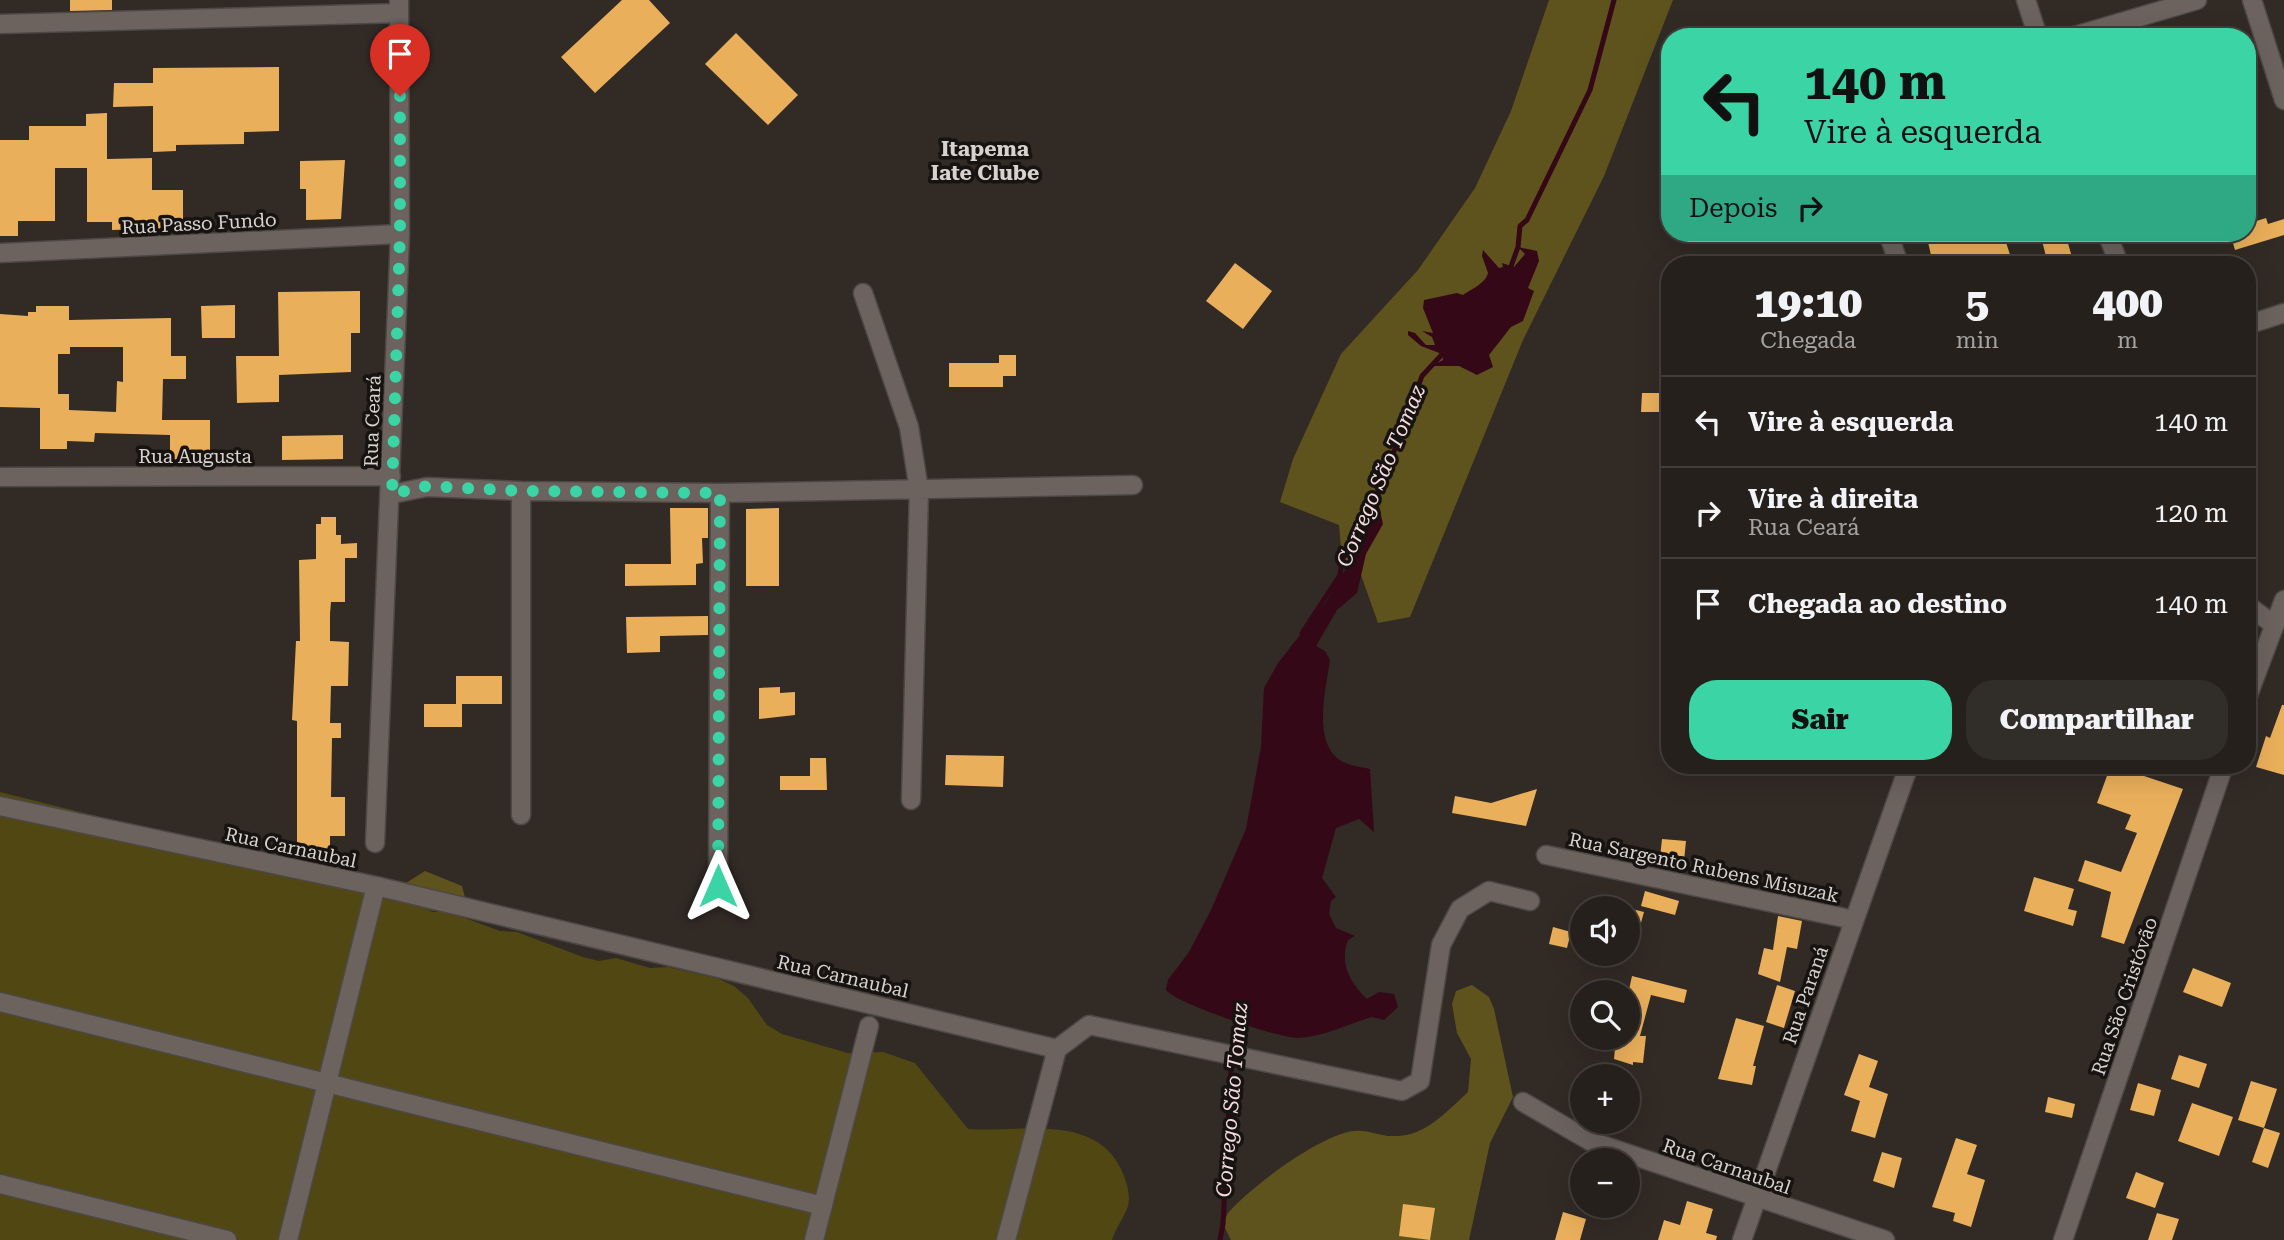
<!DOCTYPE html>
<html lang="pt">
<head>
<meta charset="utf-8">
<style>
  body { margin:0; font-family:"Roboto Serif",serif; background:#312d29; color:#f1f3f6; height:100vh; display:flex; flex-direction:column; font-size:26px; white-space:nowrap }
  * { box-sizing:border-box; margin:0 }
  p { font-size:23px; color:#a3a3a3 }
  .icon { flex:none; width:38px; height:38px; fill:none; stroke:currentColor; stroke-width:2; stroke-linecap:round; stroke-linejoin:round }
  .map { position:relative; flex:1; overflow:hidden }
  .panel { position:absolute; left:1661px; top:256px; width:595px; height:518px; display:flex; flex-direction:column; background:#25201c; border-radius:28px; box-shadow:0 7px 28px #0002,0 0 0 2px #423e3b }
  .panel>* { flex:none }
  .banner { position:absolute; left:1661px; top:28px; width:595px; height:214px; border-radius:28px; box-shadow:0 7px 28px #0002,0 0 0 2px #423e3b; background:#3ad4a5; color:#111; overflow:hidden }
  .fabs { position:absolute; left:1570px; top:896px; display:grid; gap:14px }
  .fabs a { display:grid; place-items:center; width:70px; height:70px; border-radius:50%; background:#25201c; box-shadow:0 7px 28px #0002,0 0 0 2px #423e3b; font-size:35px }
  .pin { position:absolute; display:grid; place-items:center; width:60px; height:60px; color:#fff; margin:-72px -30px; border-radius:50% 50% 50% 0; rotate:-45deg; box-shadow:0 0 7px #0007 }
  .pin .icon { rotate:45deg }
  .me { position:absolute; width:77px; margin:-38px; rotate:0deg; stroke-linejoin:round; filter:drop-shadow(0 0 5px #0008) }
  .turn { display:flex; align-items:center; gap:24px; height:147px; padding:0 28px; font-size:32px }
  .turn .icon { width:91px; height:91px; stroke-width:2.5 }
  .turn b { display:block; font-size:49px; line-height:60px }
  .then { display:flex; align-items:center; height:66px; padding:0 28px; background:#0003; gap:14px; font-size:26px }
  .eta { display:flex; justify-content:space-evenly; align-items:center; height:119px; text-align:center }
  .eta b { font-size:42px; font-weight:800; line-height:49px }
  .action { display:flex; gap:14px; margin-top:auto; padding:14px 28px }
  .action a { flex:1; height:80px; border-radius:28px; background:#3ad4a5; color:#111; font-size:28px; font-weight:800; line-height:80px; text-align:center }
  .action a+a { background:#312d29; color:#f1f3f6 }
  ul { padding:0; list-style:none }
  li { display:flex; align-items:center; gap:21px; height:91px; padding:0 28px; border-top:2px solid #423e3b }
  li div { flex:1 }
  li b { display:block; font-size:26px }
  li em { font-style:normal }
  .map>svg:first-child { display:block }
</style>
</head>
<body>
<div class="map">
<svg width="2284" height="1240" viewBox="0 0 2284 1240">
  <rect width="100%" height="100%" fill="#312a25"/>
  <path fill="#514713" d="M0 792 288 864 322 865 386 889 432 912H449L500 931 517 932 583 957 599 961 616 958 650 968 668 967 719 979 734 986 748 998 767 1025 782 1034 848 1053 883 1052 915 1063 968 1129C1018 1133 1094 1112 1121 1169 1126 1181 1131 1193 1128 1206 1125 1216 1116 1227 1112 1240H0Z"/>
  <path fill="#5e531d" d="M1549 0H1673L1604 176 1523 340 1410 617 1378 623 1361 575 1342 560 1339 525 1280 502 1293 459 1341 354 1418 270 1475 188 1511 111Z
    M425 871 462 886 466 901C443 916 434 914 409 901L404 890 406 883Z
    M1472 985 1489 997 1494 1009 1513 1097 1490 1143 1469 1240H1231L1223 1224 1228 1213C1249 1188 1321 1134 1354 1131 1366 1129 1380 1136 1392 1136 1424 1138 1446 1112 1468 1092L1471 1059 1457 1033 1452 1004 1456 991Z"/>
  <path fill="#350817" d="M1518 247 1537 251 1539 261 1528 288 1534 291 1523 321 1511 327 1489 355 1493 367 1477 375 1459 366H1431L1443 360 1442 354 1421 346 1408 335V331L1415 333 1426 345H1435L1432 337 1422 331 1433 333 1423 308 1424 300 1457 293 1463 295C1470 290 1486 283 1488 273L1482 256 1483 250 1499 268 1503 267 1502 263 1514 267 1525 254Z
    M1377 497 1383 524 1366 554 1357 593 1337 610 1316 646 1325 651 1330 660C1326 689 1311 745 1343 762 1351 766 1362 767 1370 769L1374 832 1359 819 1336 828 1322 878 1336 897 1331 901 1329 914 1336 928 1355 936 1348 940C1339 963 1350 983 1367 999L1379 992 1394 994 1398 1007 1384 1020 1372 1017C1348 1024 1323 1037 1298 1038 1281 1039 1175 1003 1166 990L1168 980 1189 952 1211 910 1246 829 1261 747 1264 688 1278 663 1326 602 1348 565Z"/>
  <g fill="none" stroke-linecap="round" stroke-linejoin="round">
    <path stroke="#350817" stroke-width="5" d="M1509 272 1518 247 1520 226 1527 220 1590 90 1614 0
      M1302 633 1340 575 1342 560 1377 497 1422 376 1447 349
      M1220 1240 1223 1224 1232 1049 1238 1015"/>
  </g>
  <path fill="#eaaf5b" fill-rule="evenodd" d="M70 0H112V10L70 11Z
    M622 0H649L670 23 595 93 561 57Z
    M736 33 798 95 768 125 705 64Z
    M279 67V131L244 132V144L176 145V151L153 152V106L113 107 114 83H153V68Z
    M107 113V159L152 158V190H183V228L112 230V222H87V168H55V221H18V236H0V140H29V126H86V114Z
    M345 160 341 219 306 220V189H300V161Z
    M2266 218 2268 224 2284 219V235L2235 250 2230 233H2247V224Z
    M1926 233H2003L2013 264H1933Z
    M2040 233H2065L2074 264H2048Z
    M1235 263 1272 291 1243 329 1206 301Z
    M360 291V333H351V372L279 375V402L237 403 236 356H279L278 292Z
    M235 305V338H202L201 306Z
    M36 306H69V320L171 318V356H186V379H163L162 420H210V462L170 465V435L95 433 94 442 67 441V449H40V408L0 407V314L28 316V312H36ZM70 347H123V382L117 381 116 412 69 410V394H58V354H70Z
    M999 355H1016V376H1003V387H949V363H999Z
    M1642 393H1667L1666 412H1641Z
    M343 435V459L282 460V436Z
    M670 508H708V538H702L703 563 696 564V585L625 586V564H671Z
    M779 508V586H746V509Z
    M321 517H336V535H341V544L357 543V558H345V602H331L330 614V641L349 642 348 686H331L330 723H341V738H332L331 797H345V836H330V863L297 858V721L292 720 296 641H300L299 560 316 559V524H321Z
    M708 616V635L660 636V652L627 653 626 617Z
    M456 676H502V704H462V727H424V704H456Z
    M780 687V693L795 692V715L759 719V688Z
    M2282 705H2284V775L2256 767 2266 736 2270 738Z
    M946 755 1004 756 1003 787 945 785Z
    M810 758H826L827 790H780V776H810Z
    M2111 765 2183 789 2124 944 2101 937 2111 892 2078 881 2085 860 2121 872 2137 833 2125 829 2131 815 2097 803Z
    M1537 789 1526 826 1452 813 1455 796 1491 803Z
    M1662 839 1686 841 1683 871 1659 867Z
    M2034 877 2074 889 2068 909 2077 911 2073 926 2024 911Z
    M1645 891 1679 901 1675 915 1641 906Z
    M1628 908 1644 912 1632 955H1628Z
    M1778 916 1802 921 1797 949 1787 947 1780 982 1758 974 1764 948 1773 950Z
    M1553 927 1571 932 1567 948 1549 944Z
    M2193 968 2231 983 2222 1007 2183 992Z
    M1632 976 1687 990 1684 1003 1651 995 1640 1036H1646L1643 1063 1633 1062V1065L1614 1059 1616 1038H1628V994Z
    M1777 985 1795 991 1784 1028 1766 1022Z
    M1736 1018 1764 1026 1753 1066H1756L1752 1085 1718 1079Z
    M1859 1054 1878 1061 1869 1087 1888 1094 1875 1138 1851 1131 1860 1101 1844 1095Z
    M2179 1055 2207 1064 2199 1088 2171 1079Z
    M2251 1081 2277 1089 2264 1128 2238 1120Z
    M2138 1083 2161 1090 2154 1116 2130 1110Z
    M2048 1097 2075 1104 2072 1118 2045 1112Z
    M2192 1103 2233 1117 2219 1156 2178 1141Z
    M2264 1128 2280 1133 2268 1168 2252 1162Z
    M1956 1138 1977 1145 1967 1174 1985 1180 1971 1227 1953 1221 1955 1213 1932 1207Z
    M1882 1152 1902 1158 1894 1188 1873 1181Z
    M2136 1172 2164 1183 2155 1208 2126 1198Z
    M1687 1201 1713 1209 1706 1233 1717 1236 1716 1240H1658L1664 1220 1680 1225Z
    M1403 1204 1435 1208 1430 1240 1399 1236Z
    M1563 1212 1586 1219 1580 1240H1555Z
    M2157 1213 2179 1219 2172 1240H2148Z"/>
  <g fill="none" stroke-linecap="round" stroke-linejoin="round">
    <defs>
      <path id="minor" d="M2026 0 2038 37
        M2252 0 2284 100
        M0 24 399 13
        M2071 37 2197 0
        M1888 233 1899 264
        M2107 233 2119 264
        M0 253 400 234
        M863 293 909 427 919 490 911 800
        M2247 325 2284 313
        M0 477 391 476
        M392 494 427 487 521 491 720 493 1133 485
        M2247 605 2273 624
        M2247 698 2284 600
        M0 806 376 886 1057 1049 1089 1025 1402 1091 1420 1081 1441 945 1460 909 1489 891 1530 901
        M521 815V491
        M375 843 400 234 399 0
        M1546 855 1854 920
        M718 885 720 493
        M0 1002 823 1206
        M1523 1102 1590 1141 1885 1240
        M0 1184 227 1240
        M288 1240 376 886
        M814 1240 869 1026
        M1006 1240 1057 1049
        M1742 1240 1909 765
        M2063 1240 2224 765"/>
    </defs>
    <use href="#minor" stroke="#4e4844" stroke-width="21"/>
    <use href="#minor" stroke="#6c635f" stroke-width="18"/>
  </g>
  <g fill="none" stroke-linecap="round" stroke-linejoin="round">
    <path stroke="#3ad4a5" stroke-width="12" stroke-dasharray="0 21.6" d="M400 96V234L392 494 427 486 522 491 720 493 718 886"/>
  </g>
  <g text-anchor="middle" stroke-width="7" stroke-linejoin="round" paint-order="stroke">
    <g font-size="19" fill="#d7d2cf" stroke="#161311">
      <text transform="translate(199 223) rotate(-3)" y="7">Rua Passo Fundo</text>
      <text transform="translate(372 421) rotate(-88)" y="7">Rua Ceará</text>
      <text x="195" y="463">Rua Augusta</text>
      <text transform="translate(291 847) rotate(12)" y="7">Rua Carnaubal</text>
      <text transform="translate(1704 867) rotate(12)" y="7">Rua Sargento Rubens Misuzak</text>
      <text transform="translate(843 976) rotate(13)" y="7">Rua Carnaubal</text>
      <text transform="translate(1805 995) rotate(-71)" y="7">Rua Paraná</text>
      <text transform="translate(2124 996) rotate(-71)" y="7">Rua São Cristóvão</text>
      <text transform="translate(1727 1166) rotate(19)" y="7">Rua Carnaubal</text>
    </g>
    <g font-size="21" font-weight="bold" fill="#d7d2cf" stroke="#161311">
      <text x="985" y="156">Itapema<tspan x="985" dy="24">Iate Clube</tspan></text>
    </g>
    <g font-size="21" font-style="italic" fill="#f6dbe0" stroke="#161311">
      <text transform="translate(1381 476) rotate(-67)" y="7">Corrego São Tomaz</text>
      <text transform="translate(1232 1100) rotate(-85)" y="7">Corrego São Tomaz</text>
    </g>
  </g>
</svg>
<div class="fabs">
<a><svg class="icon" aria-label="sound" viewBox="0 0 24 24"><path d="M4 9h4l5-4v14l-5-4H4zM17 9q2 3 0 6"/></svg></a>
<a><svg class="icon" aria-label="search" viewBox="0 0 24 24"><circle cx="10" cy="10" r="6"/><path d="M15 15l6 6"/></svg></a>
<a>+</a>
<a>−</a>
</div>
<div class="pin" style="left:400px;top:96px;background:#d93025"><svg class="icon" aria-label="arrive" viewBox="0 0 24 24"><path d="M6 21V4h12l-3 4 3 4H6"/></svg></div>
<svg class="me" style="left:718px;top:886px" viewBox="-20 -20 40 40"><path d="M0-17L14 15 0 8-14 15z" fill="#3ad4a5" stroke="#fff" stroke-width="4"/></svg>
<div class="banner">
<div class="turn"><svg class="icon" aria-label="left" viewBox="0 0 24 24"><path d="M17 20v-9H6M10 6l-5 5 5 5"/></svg><div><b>140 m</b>Vire à esquerda</div></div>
<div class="then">Depois<svg class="icon" aria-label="right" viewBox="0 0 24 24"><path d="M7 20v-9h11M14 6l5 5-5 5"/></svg></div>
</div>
<section class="panel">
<div class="eta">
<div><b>19:10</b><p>Chegada</p></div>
<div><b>5</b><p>min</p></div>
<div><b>400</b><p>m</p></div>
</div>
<ul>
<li><svg class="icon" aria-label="left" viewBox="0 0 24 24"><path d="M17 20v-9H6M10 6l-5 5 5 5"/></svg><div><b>Vire à esquerda</b></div><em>140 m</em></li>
<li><svg class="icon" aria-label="right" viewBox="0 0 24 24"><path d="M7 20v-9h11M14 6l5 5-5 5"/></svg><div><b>Vire à direita</b><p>Rua Ceará</p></div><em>120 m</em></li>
<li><svg class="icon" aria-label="arrive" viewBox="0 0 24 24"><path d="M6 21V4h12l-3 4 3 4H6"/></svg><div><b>Chegada ao destino</b></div><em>140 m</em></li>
</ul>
<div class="action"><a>Sair</a><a>Compartilhar</a></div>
</section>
</div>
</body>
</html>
